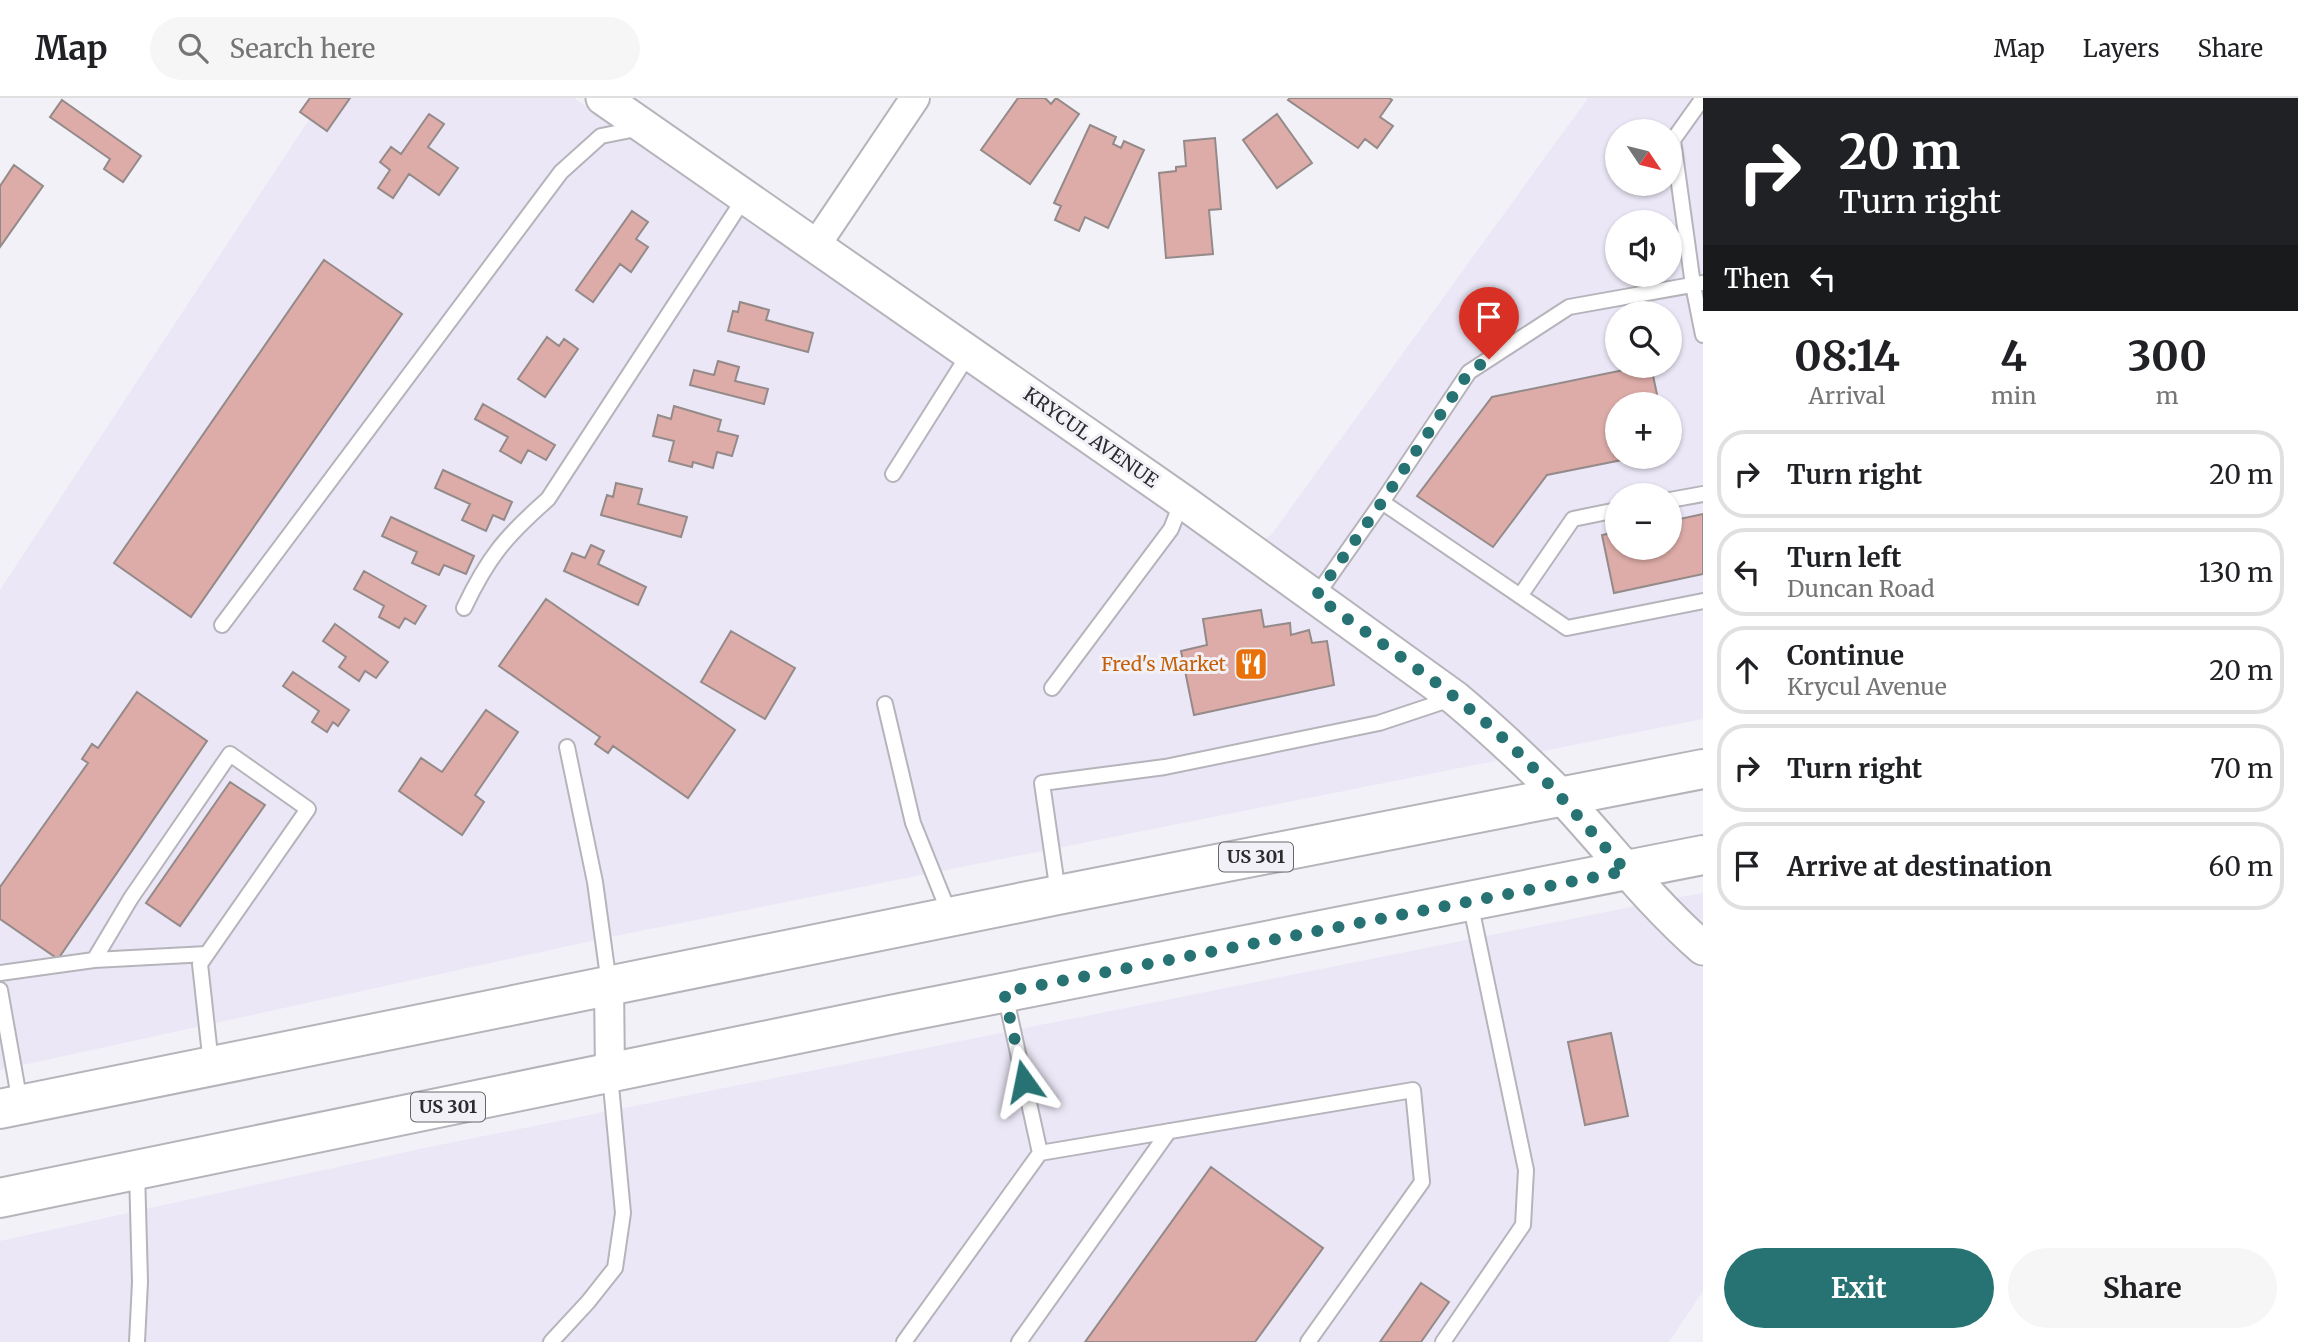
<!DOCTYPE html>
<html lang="en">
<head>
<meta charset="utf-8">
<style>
  body { margin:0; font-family:Merriweather,serif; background:#f6f6f6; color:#202124; height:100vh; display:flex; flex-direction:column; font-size:26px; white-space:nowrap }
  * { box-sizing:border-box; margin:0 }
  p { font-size:23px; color:#757577 }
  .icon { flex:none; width:38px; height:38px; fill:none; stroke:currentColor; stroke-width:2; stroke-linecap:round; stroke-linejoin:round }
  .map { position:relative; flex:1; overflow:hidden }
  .sheet { display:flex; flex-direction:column; background:#fff; width:595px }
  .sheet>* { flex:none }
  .hud { background:#202124; color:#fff; overflow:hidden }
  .needle { width:46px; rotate:125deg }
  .controls { position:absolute; left:1605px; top:21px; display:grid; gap:14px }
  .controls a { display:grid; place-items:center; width:77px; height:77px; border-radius:50%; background:#fff; box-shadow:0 2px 5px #0004; font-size:35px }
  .pin { position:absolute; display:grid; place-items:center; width:60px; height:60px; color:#fff; margin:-72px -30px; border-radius:50% 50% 50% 0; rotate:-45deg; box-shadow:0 0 7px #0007 }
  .pin .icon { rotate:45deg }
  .me { position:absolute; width:77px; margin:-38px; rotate:348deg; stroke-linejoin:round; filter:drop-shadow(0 0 5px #0008) }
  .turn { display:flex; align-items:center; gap:24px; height:147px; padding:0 21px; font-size:32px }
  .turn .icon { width:91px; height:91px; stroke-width:2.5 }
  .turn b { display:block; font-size:49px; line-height:60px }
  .then { display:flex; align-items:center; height:66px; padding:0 21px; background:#0003; gap:14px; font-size:26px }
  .eta { display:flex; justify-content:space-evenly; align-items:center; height:119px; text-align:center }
  .eta b { font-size:42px; font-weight:700; line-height:49px }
  .action { display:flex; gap:14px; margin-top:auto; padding:14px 21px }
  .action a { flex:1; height:80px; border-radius:42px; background:#277272; color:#fff; font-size:28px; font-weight:700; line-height:80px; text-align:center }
  .action a+a { background:#f6f6f6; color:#202124 }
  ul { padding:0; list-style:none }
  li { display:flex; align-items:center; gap:21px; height:88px; margin:0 14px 10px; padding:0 7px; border:4px solid #e0e0e0; border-radius:28px }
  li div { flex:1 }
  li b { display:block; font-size:26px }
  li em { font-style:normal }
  header { display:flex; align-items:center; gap:42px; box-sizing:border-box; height:98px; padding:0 35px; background:#fff; border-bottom:2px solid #e0e0e0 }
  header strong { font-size:33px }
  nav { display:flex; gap:38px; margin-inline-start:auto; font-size:24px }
  .search { width:490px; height:63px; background:#f6f6f6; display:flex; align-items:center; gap:18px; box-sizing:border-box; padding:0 24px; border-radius:38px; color:#757577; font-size:26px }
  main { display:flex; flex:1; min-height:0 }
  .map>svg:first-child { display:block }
</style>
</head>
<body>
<header>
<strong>Map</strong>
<div class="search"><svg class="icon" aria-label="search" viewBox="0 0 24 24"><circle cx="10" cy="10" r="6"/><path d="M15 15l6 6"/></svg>Search here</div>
<nav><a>Map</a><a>Layers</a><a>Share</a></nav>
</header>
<main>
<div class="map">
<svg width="1703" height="1244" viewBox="0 0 1703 1244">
  <rect width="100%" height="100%" fill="#f3f1f8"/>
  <path fill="#ebe7f6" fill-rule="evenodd" d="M323 0H574L1306 511 1445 613 1500 662 605 840 0 972V492Z
    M1588 0H1703V621L1539 654 1465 587 1265 441 1271 437ZM1617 33H1670V86H1617ZM1617 124H1670V177H1617ZM1617 215H1670V268H1617ZM1617 306H1670V359H1617ZM1617 397H1670V450H1617Z
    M1703 795V827L1675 800Z
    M1636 808 1665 839 1703 871V1193L1669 1244H0V1143L424 1050Z"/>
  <path fill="#ddaca8" stroke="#938a89" stroke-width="2" d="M310 0H350L327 33 300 14Z
    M1018 0H1045L1051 6 1056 0 1079 16 1030 86 981 52Z
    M1290 0H1389L1392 2 1380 19 1393 28 1377 50 1365 41 1358 50 1288 2Z
    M62 2 141 58 123 84 104 71 110 61 50 19Z
    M429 16 444 26 428 49 458 70 439 97 409 76 393 100 378 90 390 72 380 64 391 49 401 56Z
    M1277 16 1312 65 1277 90 1243 42Z
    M1090 27 1116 39 1113 46 1121 50 1124 43 1144 52 1108 130 1085 119 1079 133 1055 122 1061 108 1054 105Z
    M1215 40 1221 111 1209 112 1213 156 1166 160 1159 75 1176 73V69L1186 68 1184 43Z
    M14 67 43 88 0 149V88Z
    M632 113 648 124 636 141 648 149 631 174 620 166 593 204 576 192Z
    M324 162 402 216 191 519 114 465Z
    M740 204 769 212 766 222 813 235 808 254 728 233 733 213 738 214Z
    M547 239 559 248 564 241 578 251 545 299 518 281Z
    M718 263 739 269 735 283 768 291 764 306 690 287 694 272 714 277Z
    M1643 268H1651L1659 306H1617V359H1637L1547 377 1493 449 1417 398 1492 299Z
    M483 306 555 347 546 362 528 352 521 365 500 353 508 339 475 321Z
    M674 308 721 322 718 333 738 338 732 358 717 354 713 370 693 364 692 369 669 363 674 343 653 338 658 317 671 321Z
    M443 372 512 404 504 422 493 417 486 433 462 422 470 406 435 390Z
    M616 385 642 391 638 406 687 419 681 439 601 417 607 397 613 399Z
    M1703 416V476L1614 495 1602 437 1617 434V450H1670V423Z
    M391 419 474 458 466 476 444 467 439 477 412 465 417 454 382 438Z
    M591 447 604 453 598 466 646 489 638 507 564 473 572 455 585 460Z
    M364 473 426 508 415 526 405 520 399 530 379 519 384 508 354 491Z
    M546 501 735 632 688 700 613 648 608 655 595 646 600 639 499 568Z
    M1261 512 1264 529 1290 525 1291 537 1309 532 1312 545 1327 543 1334 587 1194 617 1181 553 1207 547 1203 521Z
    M335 526 388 564 376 580 365 573 359 583 339 569 346 559 323 543Z
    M731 533 795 570 765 621 701 584Z
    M293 574 349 612 338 628 333 624 327 634 312 624 319 613 283 588Z
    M137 594 207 643 58 861 0 821V789L88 665 82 661 92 646 98 650Z
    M486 612 518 634 475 697 484 704 462 737 399 693 421 660 442 674Z
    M230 684 265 707 180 828 146 805Z
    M1611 935 1628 1018 1585 1027 1568 944Z
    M1211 1069 1323 1150 1255 1244H1085Z
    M1421 1185 1449 1204 1421 1244H1380Z"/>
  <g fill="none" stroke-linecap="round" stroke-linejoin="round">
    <defs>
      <path id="service" d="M1703 0 1673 42 1693 187 1703 237
        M893 376 970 254
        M1670 402 1703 396
        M1382 404 1469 274 1569 209 1703 185
        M1316 498 1382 404 1567 530 1703 503
        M1520 498 1573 421 1617 412
        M464 510C488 459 506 438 548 401L745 99
        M222 527 561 74 601 38 641 30
        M1052 590 1171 431 1182 403
        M885 606 913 725 950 817
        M567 649 595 784 609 886
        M1058 795 1042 685 1165 669 1345 632 1379 625 1454 600
        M94 862 207 856
        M0 875 94 862 131 800 230 656 308 711 200 866 211 966
        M0 892 20 1005
        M1005 896 1040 1055
        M137 1073 140 1184 137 1244
        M551 1244 588 1204 615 1170 623 1115 610 977
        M904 1244 1040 1055 1413 992 1422 1084 1308 1244
        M1019 1244 1169 1033
        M1443 1244 1523 1127 1526 1072 1470 804"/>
      <path id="minor" d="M816 147 915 0
        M609 887 610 976"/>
      <path id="tertiary" d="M603 0 1182 403 1455 600C1492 631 1527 664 1561 698 1609 749 1650 804 1703 850"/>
      <path id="primary" d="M0 1011 1058 797 1703 671
        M0 1100 895 916 1703 757"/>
    </defs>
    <use href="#service" stroke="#b6b4bb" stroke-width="18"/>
    <use href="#minor" stroke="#b6b4bb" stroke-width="32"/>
    <use href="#tertiary" stroke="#b6b4bb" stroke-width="37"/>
    <use href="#primary" stroke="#b6b4bb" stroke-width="42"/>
    <use href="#service" stroke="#fff" stroke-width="14"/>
    <use href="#minor" stroke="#fff" stroke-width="28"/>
    <use href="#tertiary" stroke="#fff" stroke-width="33"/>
    <use href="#primary" stroke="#fff" stroke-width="38"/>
  </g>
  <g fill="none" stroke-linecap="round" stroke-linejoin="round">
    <path stroke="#277272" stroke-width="12" stroke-dasharray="0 21.6" d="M1024 983 1004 894 1626 773C1582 723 1540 673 1491 629 1436 581 1374 541 1316 498L1382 404 1469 274 1489 261"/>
  </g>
  <defs>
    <symbol id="restaurant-square" viewBox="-11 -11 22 22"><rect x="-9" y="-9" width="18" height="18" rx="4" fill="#e8710a" stroke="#f3f1f8"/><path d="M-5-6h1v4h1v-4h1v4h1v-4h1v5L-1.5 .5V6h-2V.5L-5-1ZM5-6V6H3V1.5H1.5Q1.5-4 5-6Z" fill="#fff"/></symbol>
  </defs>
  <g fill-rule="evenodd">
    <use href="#restaurant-square" x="1232" y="547" width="38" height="38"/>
  </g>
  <g text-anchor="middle" stroke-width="6" stroke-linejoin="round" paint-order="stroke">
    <g fill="#f3f1f8" stroke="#68666b" stroke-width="2">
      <rect x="1219" y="744.5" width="74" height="29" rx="5"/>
      <rect x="411" y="994.5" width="74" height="29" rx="5"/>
    </g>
    <g font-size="18" font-weight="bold" fill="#2c2b2e">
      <text x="1256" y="765">US 301</text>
      <text x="448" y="1015">US 301</text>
    </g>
    <g font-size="19" fill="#2c2b2e" stroke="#f3f1f8">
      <text transform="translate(1091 339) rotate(35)" y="7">KRYCUL AVENUE</text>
    </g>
    <g font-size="19" fill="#c56008" stroke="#f3f1f8" text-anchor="end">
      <text x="1226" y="573">Fred's Market</text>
    </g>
  </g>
</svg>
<div class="controls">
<a><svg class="needle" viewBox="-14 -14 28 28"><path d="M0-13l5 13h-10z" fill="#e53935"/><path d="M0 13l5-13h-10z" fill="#757577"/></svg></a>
<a><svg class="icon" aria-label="sound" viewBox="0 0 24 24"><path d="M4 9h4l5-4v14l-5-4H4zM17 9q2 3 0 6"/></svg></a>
<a><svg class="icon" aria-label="search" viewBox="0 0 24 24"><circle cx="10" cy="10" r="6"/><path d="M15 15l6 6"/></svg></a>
<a>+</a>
<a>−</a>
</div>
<div class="pin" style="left:1489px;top:261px;background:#d93025"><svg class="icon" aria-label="arrive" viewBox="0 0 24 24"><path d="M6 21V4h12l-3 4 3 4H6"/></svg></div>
<svg class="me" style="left:1024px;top:983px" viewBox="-20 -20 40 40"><path d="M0-17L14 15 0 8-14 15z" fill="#277272" stroke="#fff" stroke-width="4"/></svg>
</div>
<section class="sheet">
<div class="hud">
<div class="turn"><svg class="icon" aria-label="right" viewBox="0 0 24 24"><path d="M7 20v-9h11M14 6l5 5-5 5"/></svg><div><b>20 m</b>Turn right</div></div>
<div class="then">Then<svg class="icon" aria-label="left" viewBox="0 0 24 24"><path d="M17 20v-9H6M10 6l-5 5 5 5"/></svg></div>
</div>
<div class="eta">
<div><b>08:14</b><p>Arrival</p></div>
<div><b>4</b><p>min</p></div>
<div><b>300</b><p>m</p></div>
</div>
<ul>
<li><svg class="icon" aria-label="right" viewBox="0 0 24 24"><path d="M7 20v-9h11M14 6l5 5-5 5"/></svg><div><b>Turn right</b></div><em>20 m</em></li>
<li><svg class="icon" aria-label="left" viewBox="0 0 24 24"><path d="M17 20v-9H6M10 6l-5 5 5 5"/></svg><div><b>Turn left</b><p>Duncan Road</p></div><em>130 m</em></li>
<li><svg class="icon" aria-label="ahead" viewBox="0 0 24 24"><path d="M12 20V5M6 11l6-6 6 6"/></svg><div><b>Continue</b><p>Krycul Avenue</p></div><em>20 m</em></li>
<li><svg class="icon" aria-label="right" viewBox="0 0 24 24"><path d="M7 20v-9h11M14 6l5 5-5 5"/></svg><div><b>Turn right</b></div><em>70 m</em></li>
<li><svg class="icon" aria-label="arrive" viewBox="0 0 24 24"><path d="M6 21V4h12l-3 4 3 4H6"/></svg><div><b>Arrive at destination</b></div><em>60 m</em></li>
</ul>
<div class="action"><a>Exit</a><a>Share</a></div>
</section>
</main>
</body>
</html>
